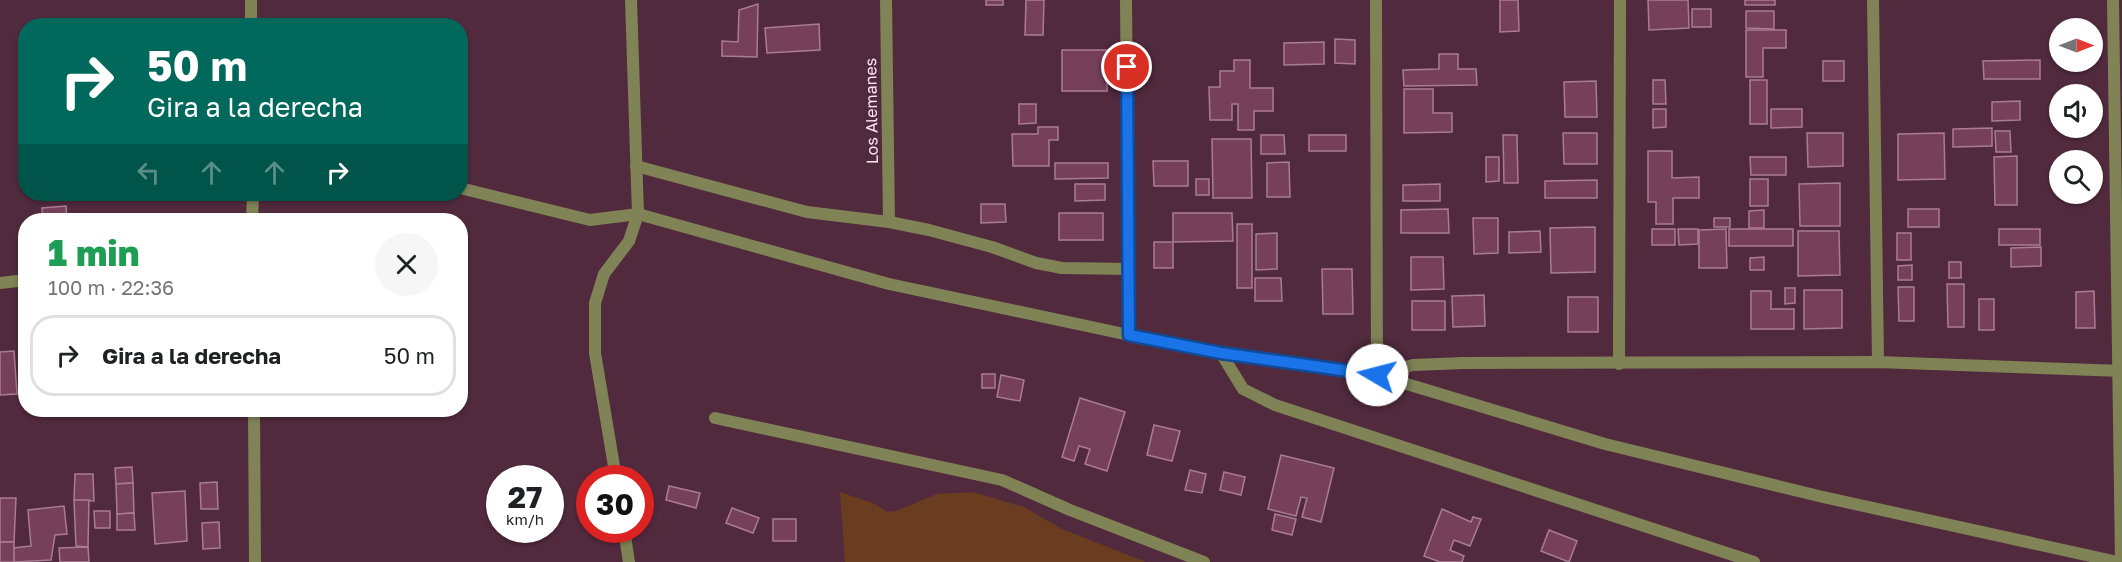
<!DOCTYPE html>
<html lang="es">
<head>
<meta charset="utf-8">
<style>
	body { margin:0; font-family:"Golos Text",sans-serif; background:#f6f6f6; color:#202124; height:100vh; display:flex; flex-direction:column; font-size:22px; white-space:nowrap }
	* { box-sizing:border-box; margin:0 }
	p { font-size:20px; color:#757577 }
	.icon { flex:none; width:33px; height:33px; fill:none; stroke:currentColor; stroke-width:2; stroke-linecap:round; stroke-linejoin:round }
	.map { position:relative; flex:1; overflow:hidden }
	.side { position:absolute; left:18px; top:213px; width:450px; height:204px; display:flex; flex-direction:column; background:#fff; border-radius:24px; box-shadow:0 2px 4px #0004 }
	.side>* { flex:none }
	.top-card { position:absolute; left:18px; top:18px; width:450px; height:183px; border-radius:24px; box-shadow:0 2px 4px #0004; background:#00695c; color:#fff; overflow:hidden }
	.needle { width:39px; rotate:90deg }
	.tools { position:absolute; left:2049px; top:18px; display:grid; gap:12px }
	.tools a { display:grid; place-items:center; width:54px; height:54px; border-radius:50%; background:#fff; box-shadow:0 2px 4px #0004; font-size:30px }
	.speed { position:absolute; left:486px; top:465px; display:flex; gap:12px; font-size:30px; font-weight:700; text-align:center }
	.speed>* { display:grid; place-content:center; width:78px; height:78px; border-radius:50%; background:#fff; box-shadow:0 2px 4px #0004; line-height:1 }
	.speed small { font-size:15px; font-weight:400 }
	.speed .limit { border:9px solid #d22; background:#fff; color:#111 }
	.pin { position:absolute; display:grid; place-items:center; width:51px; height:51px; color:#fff; margin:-26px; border:3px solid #fff; border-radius:50%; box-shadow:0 2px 6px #0007 }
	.me { position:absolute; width:66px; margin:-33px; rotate:278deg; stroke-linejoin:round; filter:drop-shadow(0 0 4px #0008) }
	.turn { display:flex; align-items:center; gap:21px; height:126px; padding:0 30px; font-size:27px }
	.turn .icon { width:78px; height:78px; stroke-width:2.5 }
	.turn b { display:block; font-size:42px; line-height:51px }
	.lanes { display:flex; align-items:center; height:57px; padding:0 30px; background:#0003; justify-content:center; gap:30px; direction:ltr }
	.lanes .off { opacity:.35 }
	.round { display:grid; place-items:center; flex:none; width:63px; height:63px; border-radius:32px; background:#f6f6f6 }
	.head { display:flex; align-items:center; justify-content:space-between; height:102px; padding:0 30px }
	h1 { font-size:36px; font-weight:800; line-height:45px; color:#1e9e55 }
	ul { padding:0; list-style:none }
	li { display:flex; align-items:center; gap:18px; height:81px; margin:0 12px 9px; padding:0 18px; border:3px solid #e0e0e0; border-radius:24px }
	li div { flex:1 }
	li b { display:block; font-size:22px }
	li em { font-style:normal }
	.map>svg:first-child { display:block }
	.green { fill:#6a3c20 }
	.building { fill:#77405a; stroke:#aa7c91; stroke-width:1.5 }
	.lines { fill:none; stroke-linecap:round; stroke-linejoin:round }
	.minor { stroke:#808356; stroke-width:12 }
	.route-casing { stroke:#114b97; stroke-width:15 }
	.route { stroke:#1a73e8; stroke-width:10 }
	.labels { text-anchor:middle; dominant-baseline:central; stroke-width:4.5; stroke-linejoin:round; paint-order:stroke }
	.street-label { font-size:16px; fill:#fde3ee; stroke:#512a3d }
</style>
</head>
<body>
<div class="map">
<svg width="2122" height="562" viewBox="0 0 2122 562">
	<rect width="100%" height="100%" fill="#512a3d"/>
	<path class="green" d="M840,492L875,504L887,512L896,511L937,494L973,492L1024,507L1062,529L1146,562H845Z"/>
	<g class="building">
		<rect x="986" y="0" width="17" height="5"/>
		<path d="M1026,0H1044L1043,35H1025Z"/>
		<path d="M1500,0H1518L1519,31L1500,32Z"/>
		<path d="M1648,0H1688L1689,28L1649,30Z"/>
		<rect x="1745" y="0" width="30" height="5"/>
		<path d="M758,4L757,57L722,56V41L738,42L739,10Z"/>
		<rect x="1692" y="9" width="19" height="18"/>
		<path d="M1746,11H1774V29L1746,28Z"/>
		<path d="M819,24L820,50L767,53L765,28Z"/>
		<path d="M1746,30H1786V48H1763V77H1746Z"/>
		<path d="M1335,39L1355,40V64L1335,63Z"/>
		<path d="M1324,42V64L1284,65V43Z"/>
		<rect x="1062" y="50" width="45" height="41"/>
		<path d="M1439,54H1458V69H1476L1477,85L1404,86L1403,70L1439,69Z"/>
		<path d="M1234,60H1250V88H1273V111H1254V130H1238V104H1232V120H1210L1209,87H1220V71H1234Z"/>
		<path d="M2040,60V79H1984L1983,61Z"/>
		<rect x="1823" y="61" width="21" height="20"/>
		<path d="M1653,80H1665L1666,104H1653Z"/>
		<rect x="1750" y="80" width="17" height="44"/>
		<path d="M1596,81L1597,117H1565L1564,82Z"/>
		<path d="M1404,89H1433V113H1452V132L1404,133Z"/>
		<path d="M2020,101V120L1992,121V102Z"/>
		<path d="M1019,104H1036V123L1019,124Z"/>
		<path d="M1653,109H1666V127L1653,128Z"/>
		<path d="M1771,109H1802V127L1771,128Z"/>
		<path d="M1038,127H1058V140H1049V166H1013L1012,134H1038Z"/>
		<path d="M1992,128V146L1953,147V129Z"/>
		<path d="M1995,131H2010L2011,152H1996Z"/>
		<path d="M1563,133H1597V164H1564Z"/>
		<path d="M1807,133H1843V166L1808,167Z"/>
		<path d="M1944,133L1945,179L1898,180V134Z"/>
		<path d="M1261,135H1284L1285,154H1261Z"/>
		<rect x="1309" y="135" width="37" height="16"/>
		<path d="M1503,135H1517L1518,183H1504Z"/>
		<path d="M1212,139H1251L1252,198H1213Z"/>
		<path d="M1648,151H1672V178L1699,177V198H1673V224H1656V202H1648Z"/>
		<path d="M2017,156V205H1995L1994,157Z"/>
		<path d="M1486,157H1499V181L1486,182Z"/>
		<path d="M1750,157H1786V175H1751Z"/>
		<path d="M1153,161H1188V186H1154Z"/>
		<path d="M1289,162L1290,197H1267V163Z"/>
		<path d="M1055,163H1108V178L1055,179Z"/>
		<rect x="1196" y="179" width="13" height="16"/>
		<rect x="1750" y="179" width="18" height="27"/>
		<path d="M1597,180V198H1545V181Z"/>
		<path d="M1840,183V226H1800L1799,184Z"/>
		<path d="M1075,184H1105V200L1075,201Z"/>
		<path d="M1440,184V201H1403V185Z"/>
		<path d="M981,204H1005L1006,222L981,223Z"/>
		<path d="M66,206L67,220H43L42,208Z"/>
		<path d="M1448,209L1449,233H1401V210Z"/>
		<rect x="1908" y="209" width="31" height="18"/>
		<path d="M1764,210V228H1749V211Z"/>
		<rect x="1059" y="213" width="44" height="27"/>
		<path d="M1173,213H1232L1233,241L1173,242Z"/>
		<path d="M1473,218H1498V253L1474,254Z"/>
		<rect x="1714" y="218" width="16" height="9"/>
		<rect x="1237" y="224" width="15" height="64"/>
		<path d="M1595,227V272L1551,273L1550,228Z"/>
		<rect x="1652" y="229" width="23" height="16"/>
		<path d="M1678,229H1698V244L1679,245Z"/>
		<path d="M1726,229L1727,268H1699V230Z"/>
		<rect x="1729" y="229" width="64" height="17"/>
		<rect x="1999" y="229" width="41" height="16"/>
		<path d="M1540,231L1541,252L1509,253V232Z"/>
		<path d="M1798,231H1839L1840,275L1798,276Z"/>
		<path d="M1277,233V269L1256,270V234Z"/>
		<rect x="1897" y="233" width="14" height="27"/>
		<rect x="1154" y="242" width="19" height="26"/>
		<path d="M2041,247V266L2011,267V248Z"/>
		<path d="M1411,257H1443L1444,289L1411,290Z"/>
		<path d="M1764,257V270H1750V258Z"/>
		<rect x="1949" y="262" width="12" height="16"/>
		<path d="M1912,265V280H1898V266Z"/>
		<path d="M1322,269H1352L1353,314H1323Z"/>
		<path d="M1255,278H1281L1282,301H1255Z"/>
		<path d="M1947,284H1964V327H1948Z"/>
		<path d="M1898,287H1914V321H1899Z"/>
		<path d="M1785,288H1795V303L1785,304Z"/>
		<path d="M1804,290H1842V328L1804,329Z"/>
		<path d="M1751,291H1771V309H1794V329H1751Z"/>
		<path d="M2094,291L2095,328H2076V292Z"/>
		<path d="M1484,295L1485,326L1453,327L1452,296Z"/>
		<rect x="1568" y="297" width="30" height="35"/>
		<rect x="1979" y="299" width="15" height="31"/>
		<rect x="1412" y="301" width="33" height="29"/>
		<path d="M14,351L17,394L0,395V352Z"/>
		<rect x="982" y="374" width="13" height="14"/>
		<path d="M1001,375L1024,380L1020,401L997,397Z"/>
		<path d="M1080,398L1125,412L1107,471L1085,464L1090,449L1079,446L1074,461L1062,457Z"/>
		<path d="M1154,425L1180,431L1172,461L1147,455Z"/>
		<path d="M1281,455L1334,468L1321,522L1302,517L1307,498L1301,497L1296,516L1268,509Z"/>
		<path d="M132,467L133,483L116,484L115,468Z"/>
		<path d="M1190,470L1206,474L1202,493L1185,490Z"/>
		<path d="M1224,472L1245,477L1241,495L1220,490Z"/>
		<path d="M75,474H93L94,501L74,500Z"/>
		<path d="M217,482L218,509H201L200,483Z"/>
		<path d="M133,483L134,513L117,514L116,484Z"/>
		<path d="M669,486L700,493L696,508L666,500Z"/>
		<path d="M185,491L187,541L155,544L152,493Z"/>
		<path d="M0,498H16L14,542H0Z"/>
		<path d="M74,500H89L88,547L76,546Z"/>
		<path d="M64,506L67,534L55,535L51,560L14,562L13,548L31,546L28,510Z"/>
		<path d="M732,508L759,518L753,533L726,523Z"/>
		<path d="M1442,509L1471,522L1473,517L1481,519L1470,546L1454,540L1450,550L1464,556L1462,562H1440L1424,556Z"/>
		<path d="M94,511H110V528H95Z"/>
		<path d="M134,513L135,530H117V514Z"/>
		<path d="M1275,514L1296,519L1292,535L1272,530Z"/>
		<rect x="773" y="519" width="23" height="22"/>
		<path d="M219,522L220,548L203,549L202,523Z"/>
		<path d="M1549,530L1577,541L1569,562L1541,551Z"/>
		<rect x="0" y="542" width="14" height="20"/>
		<path d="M88,547L89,562H60L59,548Z"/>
	</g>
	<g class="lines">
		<g class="minor">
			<path d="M251,0V26"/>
			<path d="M886,0L889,222"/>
			<path d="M1126,0L1129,335"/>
			<path d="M1376,0L1377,375L1413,365L1464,363L1878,362L2122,371"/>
			<path d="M1873,0L1878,362"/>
			<path d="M2113,0L2121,562"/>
			<path d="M636,166L807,212L889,222L929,230L992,247L1036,263L1062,268L1129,269"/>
			<path d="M460,188L590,220L638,214L889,284L1129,335L1221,353L1377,375L1605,444L1823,497L2118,562"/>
			<path d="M252,220L253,194"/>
			<path d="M0,283L26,280"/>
			<path d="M1221,353L1243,389L1275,405L1754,562"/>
			<path d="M1619,364L1620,0"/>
			<path d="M254,410L255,562"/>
			<path d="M715,418L1002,480L1070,510L1204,562"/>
			<path d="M616,478L595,353V303L604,274L629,241L638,214L631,0"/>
			<path d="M624,530L629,562"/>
		</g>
	</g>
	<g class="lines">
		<g class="route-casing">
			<path id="route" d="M1127,67L1129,335L1221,353L1377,375"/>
		</g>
		<use href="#route" class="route"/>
	</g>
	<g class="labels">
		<g class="street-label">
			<text transform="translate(871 111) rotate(-91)">Los Alemanes</text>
		</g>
	</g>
</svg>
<div class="tools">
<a><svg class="needle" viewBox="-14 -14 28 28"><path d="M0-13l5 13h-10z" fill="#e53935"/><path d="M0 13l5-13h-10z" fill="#757577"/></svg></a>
<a><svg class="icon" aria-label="sound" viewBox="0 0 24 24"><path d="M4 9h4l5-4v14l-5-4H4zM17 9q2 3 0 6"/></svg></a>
<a><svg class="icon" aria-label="search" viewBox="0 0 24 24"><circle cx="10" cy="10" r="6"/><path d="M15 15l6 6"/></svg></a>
</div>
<div class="speed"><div>27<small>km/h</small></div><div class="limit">30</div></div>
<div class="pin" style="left:1127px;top:67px;background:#d93025"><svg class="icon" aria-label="arrive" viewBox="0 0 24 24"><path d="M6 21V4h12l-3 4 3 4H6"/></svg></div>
<svg class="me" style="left:1377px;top:375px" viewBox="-20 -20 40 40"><circle r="19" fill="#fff"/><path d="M0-13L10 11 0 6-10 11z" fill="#1a73e8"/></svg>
<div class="top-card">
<div class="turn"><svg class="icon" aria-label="right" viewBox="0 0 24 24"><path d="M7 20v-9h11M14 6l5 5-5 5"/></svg><div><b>50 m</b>Gira a la derecha</div></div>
<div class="lanes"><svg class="icon off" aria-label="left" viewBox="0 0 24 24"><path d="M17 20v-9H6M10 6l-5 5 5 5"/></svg><svg class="icon off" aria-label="ahead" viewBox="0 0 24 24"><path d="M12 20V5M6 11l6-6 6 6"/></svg><svg class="icon off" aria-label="ahead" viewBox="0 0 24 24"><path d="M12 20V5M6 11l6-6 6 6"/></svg><svg class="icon" aria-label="right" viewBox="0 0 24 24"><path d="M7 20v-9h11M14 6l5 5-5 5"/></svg></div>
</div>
<section class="side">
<div class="head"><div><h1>1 min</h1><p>100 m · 22:36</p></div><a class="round"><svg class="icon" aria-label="close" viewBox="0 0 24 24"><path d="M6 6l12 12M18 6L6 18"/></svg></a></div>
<ul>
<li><svg class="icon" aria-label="right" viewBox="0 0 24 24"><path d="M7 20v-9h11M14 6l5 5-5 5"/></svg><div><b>Gira a la derecha</b></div><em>50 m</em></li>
</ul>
</section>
</div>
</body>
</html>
